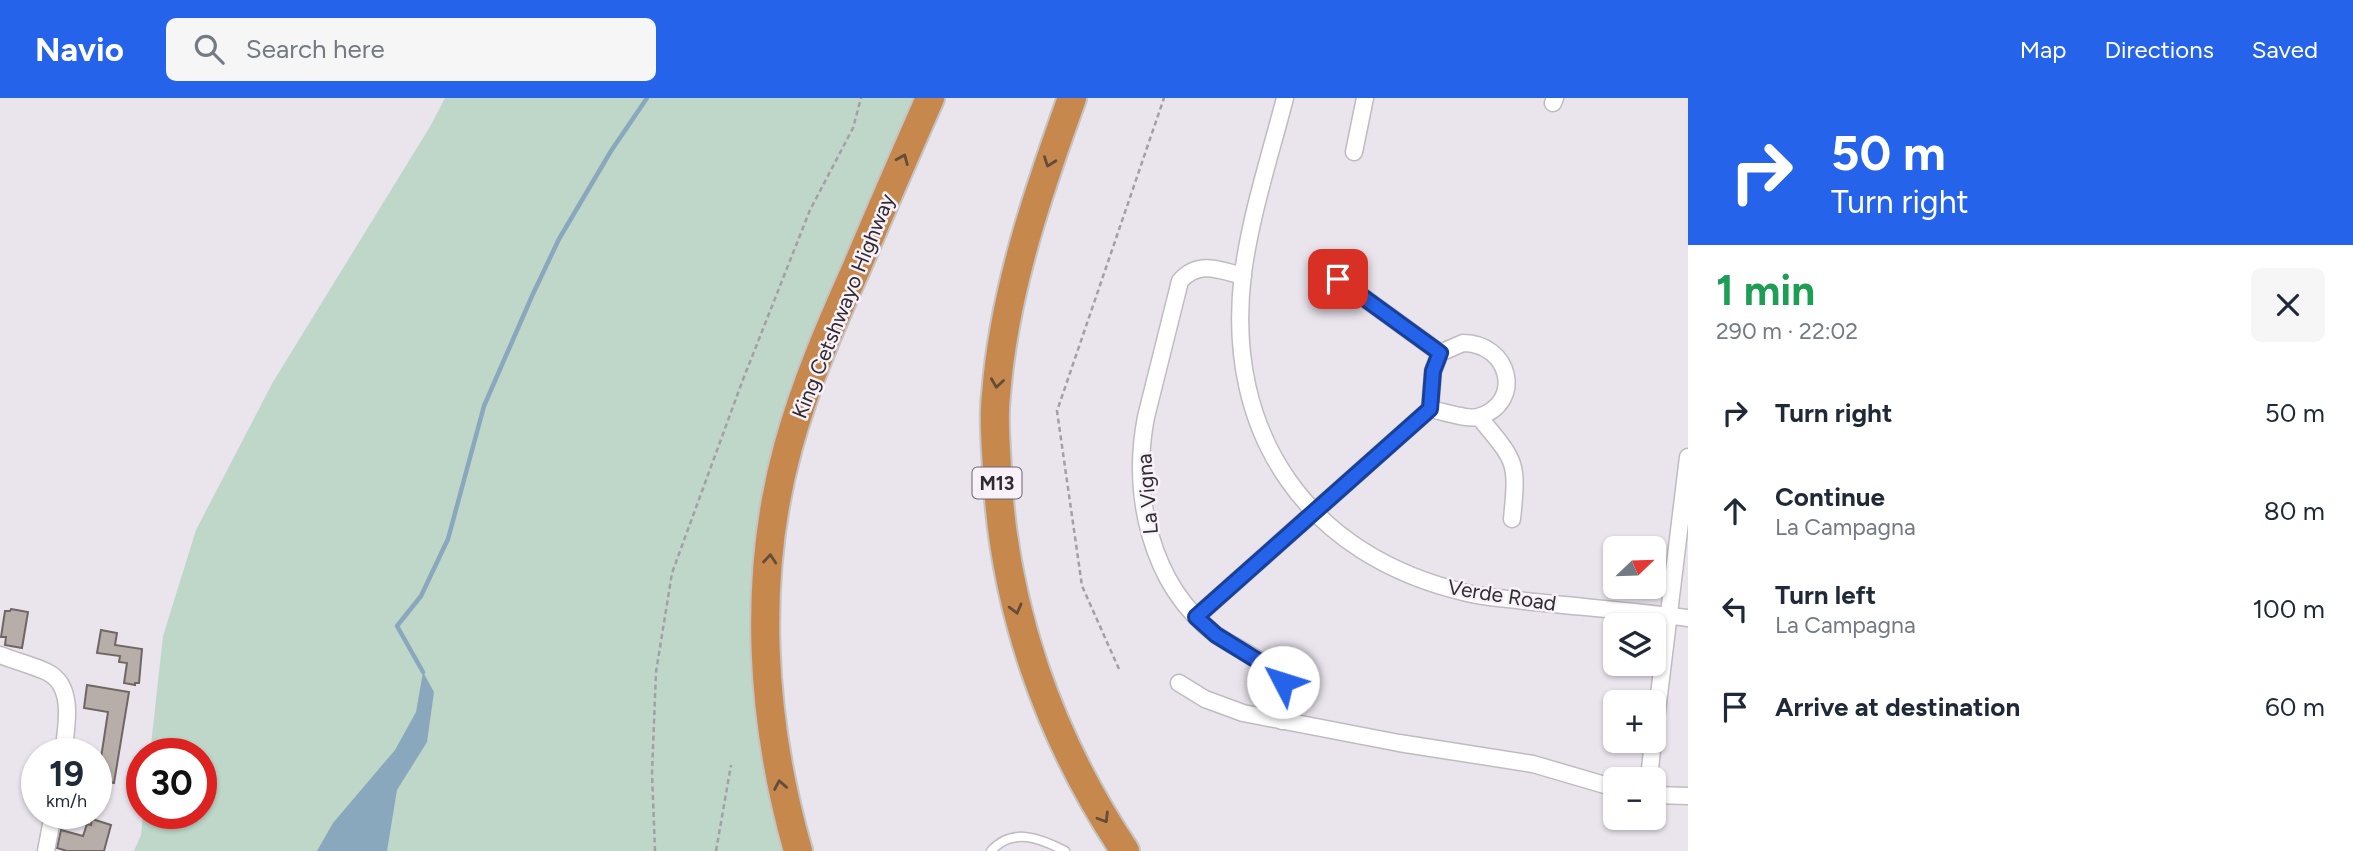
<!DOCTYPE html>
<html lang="en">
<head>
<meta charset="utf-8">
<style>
	body { margin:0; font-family:Figtree,sans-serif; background:#f6f6f7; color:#1f2937; height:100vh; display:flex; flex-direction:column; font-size:26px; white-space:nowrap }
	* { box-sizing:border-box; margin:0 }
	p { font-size:23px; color:#747a83 }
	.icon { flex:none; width:38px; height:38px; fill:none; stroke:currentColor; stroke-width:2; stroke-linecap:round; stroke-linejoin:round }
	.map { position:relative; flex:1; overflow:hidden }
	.details { display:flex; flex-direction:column; background:#fff; width:665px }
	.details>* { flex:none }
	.top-card { background:#2563eb; color:#fff; overflow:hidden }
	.needle { width:46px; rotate:67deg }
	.buttons { position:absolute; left:1603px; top:438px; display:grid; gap:14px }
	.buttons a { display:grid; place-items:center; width:63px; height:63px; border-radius:10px; background:#fff; box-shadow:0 2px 5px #0004; font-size:35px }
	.speed { position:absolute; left:21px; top:640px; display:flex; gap:14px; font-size:35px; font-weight:700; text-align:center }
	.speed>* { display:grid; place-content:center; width:91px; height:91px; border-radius:50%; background:#fff; box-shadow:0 2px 5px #0004; line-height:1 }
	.speed small { font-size:18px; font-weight:400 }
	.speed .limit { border:10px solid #d22; background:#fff; color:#111 }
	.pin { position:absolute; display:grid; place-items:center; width:60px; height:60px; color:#fff; margin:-30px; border-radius:14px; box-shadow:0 4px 10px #0006 }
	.me { position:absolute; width:77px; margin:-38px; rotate:310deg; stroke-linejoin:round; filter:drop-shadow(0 0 5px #0008) }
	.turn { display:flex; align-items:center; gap:24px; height:147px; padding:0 28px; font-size:32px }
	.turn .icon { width:91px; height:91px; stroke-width:2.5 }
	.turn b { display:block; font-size:49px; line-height:60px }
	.round { display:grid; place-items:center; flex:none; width:74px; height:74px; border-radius:10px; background:#f6f6f7 }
	.overview { display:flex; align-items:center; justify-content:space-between; height:119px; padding:0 28px }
	h1 { font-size:42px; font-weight:700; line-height:52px; color:#1e9e55 }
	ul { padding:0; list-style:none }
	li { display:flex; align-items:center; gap:21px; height:98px; padding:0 28px }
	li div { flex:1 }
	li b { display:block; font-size:26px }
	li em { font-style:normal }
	header { display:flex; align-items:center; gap:42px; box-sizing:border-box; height:98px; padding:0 35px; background:#2563eb; color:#fff }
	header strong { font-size:33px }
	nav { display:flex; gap:38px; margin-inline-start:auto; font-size:24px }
	.search { width:490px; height:63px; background:#f6f6f7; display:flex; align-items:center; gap:18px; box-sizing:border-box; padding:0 24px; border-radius:10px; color:#747a83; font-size:26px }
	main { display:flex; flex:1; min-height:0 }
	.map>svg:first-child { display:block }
	.green { fill:#bed7c8 }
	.water { fill:#8aa8bd }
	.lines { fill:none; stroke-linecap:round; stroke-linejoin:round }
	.stream { stroke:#8aa8bd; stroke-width:4.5 }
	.building { fill:#b7ada9; stroke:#706764; stroke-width:2 }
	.lane-casing { stroke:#c0bac1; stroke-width:11 }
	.street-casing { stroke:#c0bac1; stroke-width:19 }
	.highway-casing { stroke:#c4c4c5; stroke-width:32 }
	.path { stroke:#a39fa5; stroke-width:2.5; stroke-dasharray:5 3.5; stroke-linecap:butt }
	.lane { stroke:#fff; stroke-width:8 }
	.street { stroke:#fff; stroke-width:16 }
	.highway { stroke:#c7884e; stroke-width:28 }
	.oneway { stroke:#644c3a }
	.route-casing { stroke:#184099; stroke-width:18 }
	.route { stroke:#2563eb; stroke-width:12 }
	.labels { text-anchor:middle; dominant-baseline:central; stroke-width:5; stroke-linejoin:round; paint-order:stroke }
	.shield { fill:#f8f1f9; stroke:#6b676c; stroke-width:2 }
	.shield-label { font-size:19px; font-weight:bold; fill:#2e2c2f }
	.street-label { font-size:21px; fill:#2e2c2f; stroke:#f8f1f9 }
</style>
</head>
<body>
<header>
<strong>Navio</strong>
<div class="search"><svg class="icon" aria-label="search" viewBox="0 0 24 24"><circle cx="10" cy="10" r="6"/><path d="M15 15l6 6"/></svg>Search here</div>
<nav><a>Map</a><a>Directions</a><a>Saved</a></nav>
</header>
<main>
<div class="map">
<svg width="1688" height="753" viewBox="0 0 1688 753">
	<rect width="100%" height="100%" fill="#eae4ec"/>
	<path class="green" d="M445,0H930L833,222L769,464L798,753H134L141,737L143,716H201V656H150L163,538L196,432L273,284L431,27Z"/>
	<path class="water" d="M423,574L434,594L427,644L397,692L387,753H317L333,725L395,652L416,614Z"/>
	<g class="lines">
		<path class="stream" d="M423,574L397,528L421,498L448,441L484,308L532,198L559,141L611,53L647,0"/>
	</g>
	<g class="building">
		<path d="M11,511L28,514L22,550L5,547L6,539H1L5,513H10Z"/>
		<path d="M101,532L117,535L115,547L142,551L139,585H135V587L124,585L127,565L119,564L120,558L97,555Z"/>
		<path d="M87,587L129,594L114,685L96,681V659L101,660L108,614L84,610Z"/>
		<path d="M92,721L111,727L104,753H67L57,750L61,732L83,738L87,726L91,727Z"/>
	</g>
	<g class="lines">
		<g class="lane-casing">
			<path id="lane" d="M991,753C1012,729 1040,740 1065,753"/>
		</g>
		<g class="street-casing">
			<g id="street">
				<path d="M1285,0C1270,58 1251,116 1243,175C1223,337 1309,459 1467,495C1486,500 1506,500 1525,503C1579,509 1634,513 1688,520"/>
				<path d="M1553,5L1555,0"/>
				<path d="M1354,54L1365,0"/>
				<path d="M1243,178C1219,172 1199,162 1180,183L1146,319C1131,396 1150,486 1215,536C1234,550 1269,563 1281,582C1289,595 1285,609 1282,623"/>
				<path d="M1338,181L1440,255"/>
				<path d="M1463,245C1510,245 1525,305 1478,319C1468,322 1442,313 1430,311L1433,273L1440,255Z"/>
				<path d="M1479,319C1516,364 1518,362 1512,421"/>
				<path d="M1196,519L1430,311"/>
				<path d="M0,557C15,563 32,567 47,574C76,588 66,631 63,656"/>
				<path d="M1179,585L1205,601L1243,615L1399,645L1533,666L1615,690"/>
				<path d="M1654,638L1688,359"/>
				<path d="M1649,681L1653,642"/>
				<path d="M1654,697L1688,698"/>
				<path d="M46,753L53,716"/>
			</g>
		</g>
		<g class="highway-casing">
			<g id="highway">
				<path d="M1072,0C1037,97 1004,194 996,297C993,322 996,347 997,371C1003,509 1049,639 1125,753"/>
				<path d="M798,753C761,623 752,481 788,349C805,287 830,229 856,171C880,114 905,57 930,0"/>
			</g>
		</g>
		<g class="path">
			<path d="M1119,571L1082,488L1057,313L1164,0"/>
			<path d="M655,753L652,675L656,574L672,475L742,284L810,112L853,30L861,0"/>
			<path d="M716,753L731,667"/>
		</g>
		<use href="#lane" class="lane"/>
		<use href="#street" class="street"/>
		<use href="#highway" class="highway"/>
	</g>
	<defs><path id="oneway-chevron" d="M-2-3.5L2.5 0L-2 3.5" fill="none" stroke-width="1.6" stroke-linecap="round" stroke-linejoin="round" transform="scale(1.75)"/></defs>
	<g class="oneway">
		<use href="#oneway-chevron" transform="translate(903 61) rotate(-67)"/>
		<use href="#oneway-chevron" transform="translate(1049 64) rotate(110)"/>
		<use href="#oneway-chevron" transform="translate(997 285) rotate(98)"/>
		<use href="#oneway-chevron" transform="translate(770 461) rotate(-85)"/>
		<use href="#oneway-chevron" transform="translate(1016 511) rotate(75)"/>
		<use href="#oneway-chevron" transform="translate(780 687) rotate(-100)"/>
		<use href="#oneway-chevron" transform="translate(1104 720) rotate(58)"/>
	</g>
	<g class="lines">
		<g class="route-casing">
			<path id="route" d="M1283,584L1268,569L1216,537L1196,519L1430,311L1433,273L1440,255L1338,181"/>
		</g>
		<use href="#route" class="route"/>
	</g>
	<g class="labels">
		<rect class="shield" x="972.5" y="369.5" width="49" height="31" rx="5"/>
		<g class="shield-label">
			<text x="997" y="385">M13</text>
		</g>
		<g class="street-label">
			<text transform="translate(843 208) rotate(-68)">King Cetshwayo Highway</text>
			<text transform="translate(1147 396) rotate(-95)">La Vigna</text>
			<text transform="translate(1502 497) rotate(9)">Verde Road</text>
		</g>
	</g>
</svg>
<div class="buttons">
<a><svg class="needle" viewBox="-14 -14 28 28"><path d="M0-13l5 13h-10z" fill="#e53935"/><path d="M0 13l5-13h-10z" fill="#747a83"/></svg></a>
<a><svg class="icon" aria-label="layers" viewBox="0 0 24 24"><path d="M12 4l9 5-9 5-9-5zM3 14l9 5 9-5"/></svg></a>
<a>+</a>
<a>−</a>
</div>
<div class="speed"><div>19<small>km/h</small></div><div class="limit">30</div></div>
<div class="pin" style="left:1338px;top:181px;background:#d93025"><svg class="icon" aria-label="arrive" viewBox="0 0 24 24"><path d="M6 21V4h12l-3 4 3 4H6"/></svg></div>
<svg class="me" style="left:1283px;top:584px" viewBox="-20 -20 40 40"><circle r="19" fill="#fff"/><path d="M0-13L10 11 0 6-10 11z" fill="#2563eb"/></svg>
</div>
<section class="details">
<div class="top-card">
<div class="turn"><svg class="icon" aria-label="right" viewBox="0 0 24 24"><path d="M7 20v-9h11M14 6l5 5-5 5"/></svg><div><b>50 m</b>Turn right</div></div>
</div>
<div class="overview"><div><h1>1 min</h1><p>290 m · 22:02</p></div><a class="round"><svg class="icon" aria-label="close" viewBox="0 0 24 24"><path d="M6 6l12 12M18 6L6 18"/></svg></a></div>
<ul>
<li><svg class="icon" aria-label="right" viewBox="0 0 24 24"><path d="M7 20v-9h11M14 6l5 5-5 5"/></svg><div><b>Turn right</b></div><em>50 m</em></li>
<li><svg class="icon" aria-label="ahead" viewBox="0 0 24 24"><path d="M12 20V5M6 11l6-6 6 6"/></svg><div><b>Continue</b><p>La Campagna</p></div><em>80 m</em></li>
<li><svg class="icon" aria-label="left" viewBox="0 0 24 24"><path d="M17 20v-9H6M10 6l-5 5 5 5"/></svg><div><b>Turn left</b><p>La Campagna</p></div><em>100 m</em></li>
<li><svg class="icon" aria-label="arrive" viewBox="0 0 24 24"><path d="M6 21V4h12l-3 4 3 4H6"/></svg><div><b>Arrive at destination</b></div><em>60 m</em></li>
</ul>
</section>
</main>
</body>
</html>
